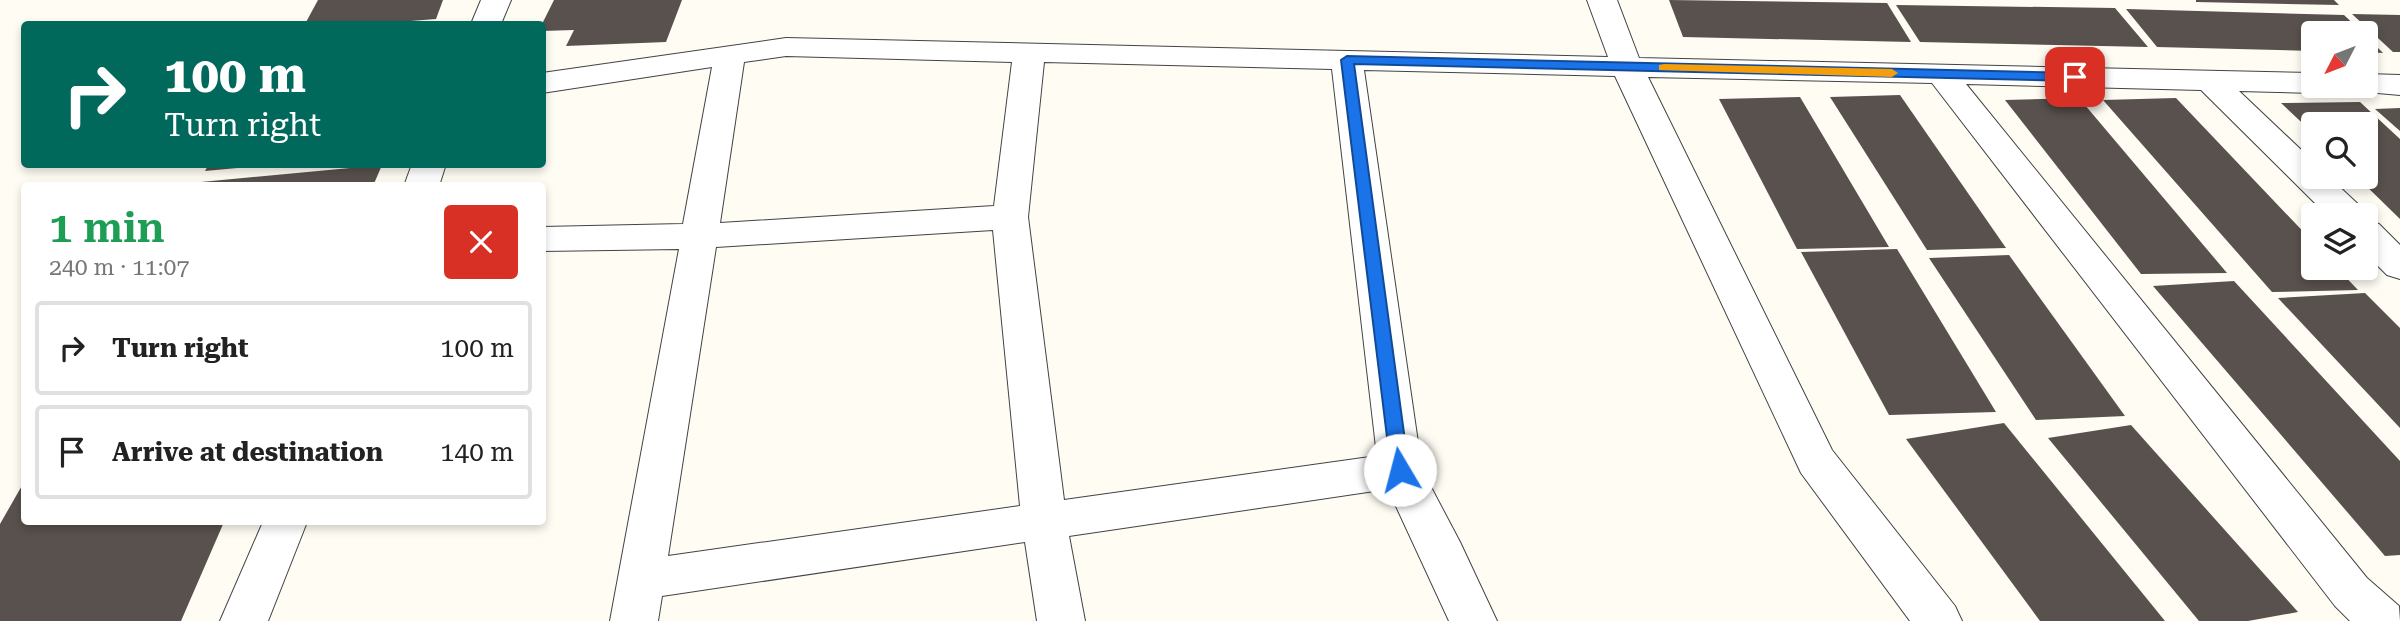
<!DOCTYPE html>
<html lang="en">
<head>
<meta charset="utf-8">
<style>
	body { margin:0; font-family:"Roboto Serif",serif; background:#f2f2f2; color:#222; height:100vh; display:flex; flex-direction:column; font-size:26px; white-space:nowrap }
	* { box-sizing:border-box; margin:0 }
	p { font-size:23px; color:#767676 }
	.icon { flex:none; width:38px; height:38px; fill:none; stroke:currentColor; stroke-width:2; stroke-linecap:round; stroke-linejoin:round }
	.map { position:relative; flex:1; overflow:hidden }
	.panel { position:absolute; left:21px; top:182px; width:525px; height:343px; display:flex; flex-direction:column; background:#fff; border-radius:7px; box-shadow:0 4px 10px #0003 }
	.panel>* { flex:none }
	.top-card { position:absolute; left:21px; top:21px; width:525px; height:147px; border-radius:7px; box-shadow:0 4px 10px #0003; background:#00695c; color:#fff; overflow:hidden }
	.needle { width:46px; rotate:228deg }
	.buttons { position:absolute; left:2301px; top:21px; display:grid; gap:14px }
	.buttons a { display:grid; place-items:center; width:77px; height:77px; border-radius:7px; background:#fff; box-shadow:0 4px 10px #0003; font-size:35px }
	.pin { position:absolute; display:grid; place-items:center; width:60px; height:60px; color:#fff; margin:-30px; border-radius:14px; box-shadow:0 4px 10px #0006 }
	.me { position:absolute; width:77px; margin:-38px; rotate:352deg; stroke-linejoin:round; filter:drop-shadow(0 0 5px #0008) }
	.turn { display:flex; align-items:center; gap:24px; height:147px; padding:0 28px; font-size:32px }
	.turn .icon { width:91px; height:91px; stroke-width:2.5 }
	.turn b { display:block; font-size:49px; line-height:60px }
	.round { display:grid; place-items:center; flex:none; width:74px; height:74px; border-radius:7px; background:#f2f2f2 }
	.overview { display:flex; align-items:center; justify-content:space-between; height:119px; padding:0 28px }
	h1 { font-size:42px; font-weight:600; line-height:52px; color:#1e9e55 }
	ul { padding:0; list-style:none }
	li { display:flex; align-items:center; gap:21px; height:94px; margin:0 14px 10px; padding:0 14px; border:4px solid #e0e0e0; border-radius:7px }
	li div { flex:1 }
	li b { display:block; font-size:26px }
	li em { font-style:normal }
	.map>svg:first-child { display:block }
	.building { fill:#58514d }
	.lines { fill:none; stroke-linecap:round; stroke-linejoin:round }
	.minor-casing { stroke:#434343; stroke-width:2 }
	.minor { fill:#fff; fill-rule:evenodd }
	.route { fill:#1a73e8; stroke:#114b97; stroke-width:2 }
	.slow { fill:#f59e0b }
</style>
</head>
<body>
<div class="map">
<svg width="2400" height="621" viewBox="0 0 2400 621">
	<rect width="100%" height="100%" fill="#fefcf3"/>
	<g class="building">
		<path d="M318,0H443L436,19L373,24H305Z"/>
		<path d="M554,0H682L666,42L566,46L574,30L542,31V24Z"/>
		<path d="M1669,0L1887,3L1911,42L1683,37Z"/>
		<path d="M2196,0H2334L2339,5L2196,2Z"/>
		<path d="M1896,5L2115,8L2148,47L1920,42Z"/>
		<path d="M2126,9L2344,15L2363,33H2314V51L2157,47Z"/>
		<path d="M2352,14L2400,15V52H2393Z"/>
		<path d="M2366,36L2383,53L2366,52Z"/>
		<path d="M1900,95L2006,248L1927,250L1830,97Z"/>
		<path d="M1800,97L1889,247L1797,249L1719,99Z"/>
		<path d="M2079,98L2227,273L2141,274L2005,100Z"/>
		<path d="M2176,98L2314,243V268H2337L2358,290L2272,292L2103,100Z"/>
		<path d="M2360,102L2400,139V219L2357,177H2366V124H2314V134L2281,103Z"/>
		<path d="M2400,108V131L2375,109Z"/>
		<path d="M209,164H259V166L205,171Z"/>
		<path d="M382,165L373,186H198L201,182Z"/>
		<path d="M1897,249L1996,412L1889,415L1801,252Z"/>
		<path d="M2009,255L2125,416L2036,420L1929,258Z"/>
		<path d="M2234,281L2400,461V555L2385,556L2153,286Z"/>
		<path d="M2365,293L2400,328V428L2278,298Z"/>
		<path d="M2004,423L2165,621H2040L1906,439Z"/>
		<path d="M2131,425L2298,612L2248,621H2199L2048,438Z"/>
		<path d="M24,482V522H224L181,621H0V524Z"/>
	</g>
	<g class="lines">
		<g class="minor-casing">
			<g id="minor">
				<path d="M481,0H511L501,24H471Z"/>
				<path d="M1587,0H1617L1639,58L2314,73V86H2328L2325,90L2314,93L2239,91L2314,162V177H2329L2361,207L2366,215H2327L2201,90L1966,84L2367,578L2399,606L2400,621H2350L2335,606L1932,83L1648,77L1832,450L1955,606L1962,621H1910L1801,473L1615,76L1364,70L1422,470L1460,542L1497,621H1449L1388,489L1069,536L1085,621H1037L1025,542L662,596L658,621H610L679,249L542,251V227L683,224L712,67L542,93V73L786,38L1608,57ZM786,56L1012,62L994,206L720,223L744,62ZM1044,62L1332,69L1377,456L1064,500L1028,217ZM993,230L1020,506L668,556L716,247Z"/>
				<path d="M2366,74L2400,75V95L2355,91L2351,86H2366Z"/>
				<path d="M412,164H446L439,186H404Z"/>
				<path d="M2366,221L2379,224L2400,245V279L2387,275L2366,254Z"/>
				<path d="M263,522H307L268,621H220Z"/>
			</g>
		</g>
		<use href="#minor" class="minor"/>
	</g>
	<path class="route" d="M1347,56L2075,73L2082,77L2075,81L1354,64L1409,470L1406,475H1394L1391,470L1341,60Z"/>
	<path class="slow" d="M1664,64L1892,69L1898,73L1892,77L1659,70V65Z"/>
</svg>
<div class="buttons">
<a><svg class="needle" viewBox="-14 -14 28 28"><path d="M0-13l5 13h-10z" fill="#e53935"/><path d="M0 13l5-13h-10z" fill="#767676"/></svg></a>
<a><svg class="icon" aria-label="search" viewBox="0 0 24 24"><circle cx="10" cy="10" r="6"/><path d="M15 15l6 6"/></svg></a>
<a><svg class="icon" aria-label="layers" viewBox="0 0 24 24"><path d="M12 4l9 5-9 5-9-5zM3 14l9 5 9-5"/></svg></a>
</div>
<div class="pin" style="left:2075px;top:77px;background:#d93025"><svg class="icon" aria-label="arrive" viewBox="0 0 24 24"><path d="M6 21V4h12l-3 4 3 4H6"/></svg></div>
<svg class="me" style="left:1400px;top:470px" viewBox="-20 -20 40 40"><circle r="19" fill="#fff"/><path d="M0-13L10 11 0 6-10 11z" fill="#1a73e8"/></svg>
<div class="top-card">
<div class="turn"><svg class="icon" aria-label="right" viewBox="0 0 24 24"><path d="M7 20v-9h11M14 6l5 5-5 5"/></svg><div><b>100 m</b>Turn right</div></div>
</div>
<section class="panel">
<div class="overview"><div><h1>1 min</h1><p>240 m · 11:07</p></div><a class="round" style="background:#d93025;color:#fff"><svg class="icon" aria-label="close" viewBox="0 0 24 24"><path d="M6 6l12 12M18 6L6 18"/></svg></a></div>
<ul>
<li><svg class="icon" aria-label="right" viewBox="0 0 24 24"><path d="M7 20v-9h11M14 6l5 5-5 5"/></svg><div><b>Turn right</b></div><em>100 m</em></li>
<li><svg class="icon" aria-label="arrive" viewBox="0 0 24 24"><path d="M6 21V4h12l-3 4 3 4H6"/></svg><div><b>Arrive at destination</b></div><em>140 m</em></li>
</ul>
</section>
</div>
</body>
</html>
